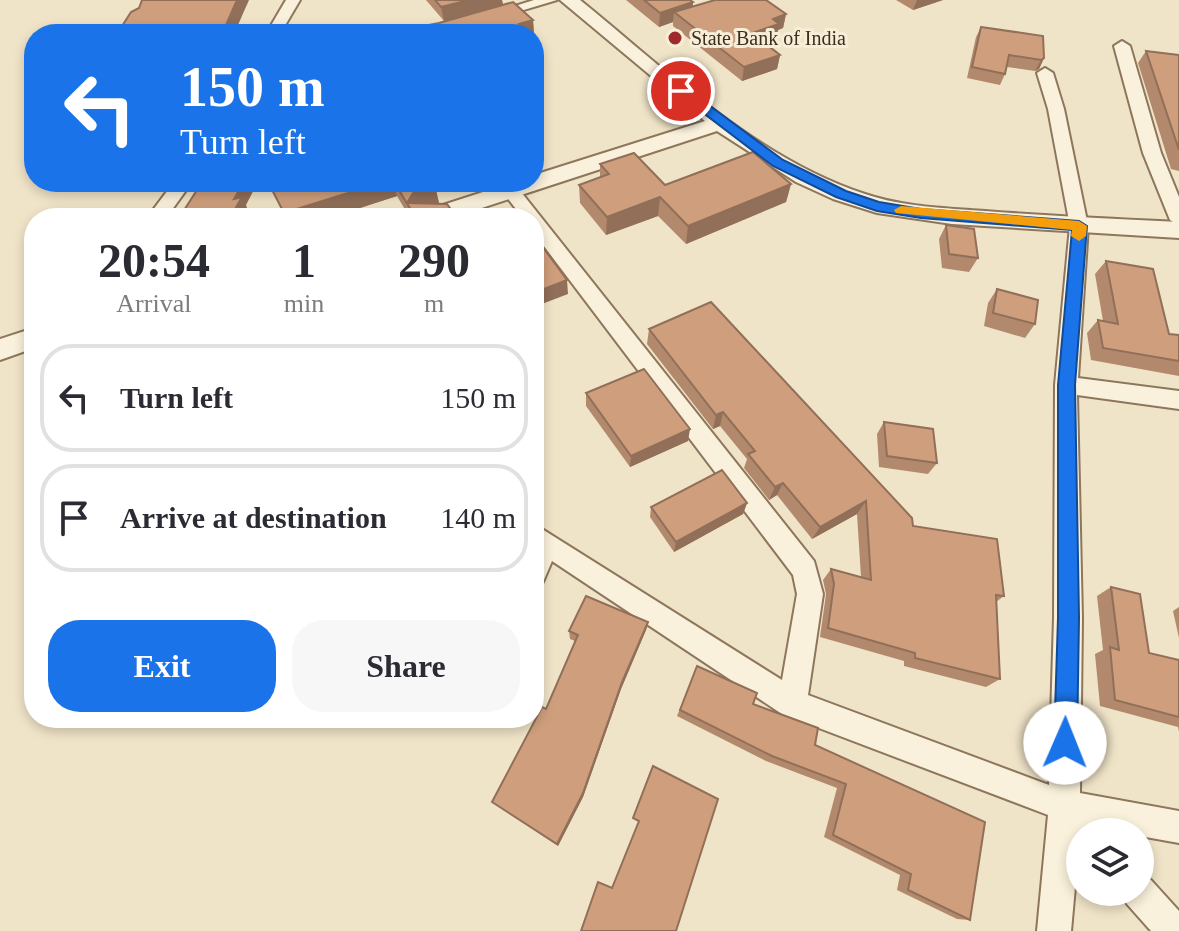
<!DOCTYPE html>
<html lang="en">
<head>
<meta charset="utf-8">
<style>
	body { margin:0; font-family:Georgia,serif; background:#f7f7f7; color:#2b2b33; height:100vh; display:flex; flex-direction:column; font-size:30px; white-space:nowrap }
	* { box-sizing:border-box; margin:0 }
	p { font-size:26px; color:#7c7c81 }
	.icon { flex:none; width:44px; height:44px; fill:none; stroke:currentColor; stroke-width:2; stroke-linecap:round; stroke-linejoin:round }
	.map { position:relative; flex:1; overflow:hidden }
	.details { position:absolute; left:24px; top:208px; width:520px; height:520px; display:flex; flex-direction:column; background:#fff; border-radius:32px; box-shadow:0 4px 12px #0003 }
	.details>* { flex:none }
	.hud { position:absolute; left:24px; top:24px; width:520px; height:168px; border-radius:32px; box-shadow:0 4px 12px #0003; background:#1a73e8; color:#fff; overflow:hidden }
	.tools { position:absolute; left:1066px; top:818px; display:grid; gap:16px }
	.tools a { display:grid; place-items:center; width:88px; height:88px; border-radius:50%; background:#fff; box-shadow:0 4px 12px #0003; font-size:40px }
	.pin { position:absolute; display:grid; place-items:center; width:68px; height:68px; color:#fff; margin:-34px; border:4px solid #fff; border-radius:50%; box-shadow:0 2px 8px #0007 }
	.me { position:absolute; width:88px; margin:-44px; rotate:1deg; stroke-linejoin:round; filter:drop-shadow(0 0 6px #0008) }
	.turn { display:flex; align-items:center; gap:28px; height:168px; padding:0 24px; font-size:36px }
	.turn .icon { width:104px; height:104px; stroke-width:2.5 }
	.turn b { display:block; font-size:56px; line-height:68px }
	.eta { display:flex; justify-content:space-evenly; align-items:center; height:136px; text-align:center }
	.eta b { font-size:48px; font-weight:700; line-height:56px }
	.button { display:flex; gap:16px; margin-top:auto; padding:16px 24px }
	.button a { flex:1; height:92px; border-radius:32px; background:#1a73e8; color:#fff; font-size:32px; font-weight:700; line-height:92px; text-align:center }
	.button a+a { background:#f7f7f7; color:#2b2b33 }
	ul { padding:0; list-style:none }
	li { display:flex; align-items:center; gap:24px; height:108px; margin:0 16px 12px; padding:0 8px; border:4px solid #e1e1e2; border-radius:32px }
	li div { flex:1 }
	li b { display:block; font-size:30px }
	li em { font-style:normal }
	.map>svg:first-child { display:block }
	.lines { fill:none; stroke-linecap:round; stroke-linejoin:round }
	.minor-casing { stroke:#8d765c; stroke-width:4 }
	.tertiary-casing { stroke:#8d765c; stroke-width:4 }
	.minor { fill:#faf1dc; fill-rule:evenodd }
	.tertiary { fill:#faf1dc; fill-rule:evenodd }
	.wall { fill:#b2896c }
	.shaded-wall { fill:#916f58 }
	.building { fill:#cf9f7d; stroke:#916f58; stroke-width:2 }
	.route { fill:#1a73e8; stroke:#114b97; stroke-width:2 }
	.slow { fill:#f59e0b }
	.poi-dot { fill:#9e2a2b; stroke:#f7eed8; stroke-width:3 }
	.labels { text-anchor:middle; dominant-baseline:central; stroke-width:6; stroke-linejoin:round; paint-order:stroke }
	.far-poi-label { font-size:20px; fill:#3d2e20; stroke:#f7eed8; text-anchor:start }
</style>
</head>
<body>
<div class="map">
<svg width="1179" height="931" viewBox="0 0 1179 931">
	<rect width="100%" height="100%" fill="#f0e4c8"/>
	<g class="lines">
		<g class="minor-casing">
			<g id="minor">
				<path d="M286,0H300L280,34H266Z"/>
				<path d="M534,0H557L490,20L483,16Z"/>
				<path d="M1122,41L1130,46L1161,153L1179,197V226L1170,220L1143,153L1114,46Z"/>
				<path d="M1045,68L1053,73L1064,109L1088,226L1078,378L1179,391V409L1077,395L1082,618L1080,793L1179,811V843L1140,836V832L1100,828L1102,832H1080L1071,931H1037L1048,815L782,714L552,561L543,582L534,585V524L782,680L797,594L793,575L534,233V218H523L502,191L505,187H517L814,561L823,594L808,695L1049,785L1054,618L1055,385L1070,226L1048,109L1037,73Z"/>
				<path d="M174,182H192L166,218H147Z"/>
				<path d="M1140,876L1151,880L1179,911V931H1151L1127,904L1122,892H1140Z"/>
			</g>
		</g>
		<g class="tertiary-casing">
			<g id="tertiary">
				<path d="M560,0H580C668,71 755,158 865,194C903,207 945,208 985,211C1049,216 1114,219 1179,222V238L952,224L877,213L833,199L796,182L717,131L451,218H414L418,213L514,182H534V175L705,121Z"/>
				<path d="M34,328V348L0,360V339Z"/>
			</g>
		</g>
		<use href="#minor" class="minor"/>
		<use href="#tertiary" class="tertiary"/>
	</g>
	<g class="wall">
		<path d="M426,0H502L503,5L533,20L534,34L439,23L493,8L444,21Z"/>
		<path d="M626,0H690L693,2V6L786,14L783,28L778,30L776,38L764,42L780,55L777,69L742,81L673,26V22L659,27Z"/>
		<path d="M896,0H943L913,10Z"/>
		<path d="M981,27L1044,58L1039,69L1035,71L1007,67L1005,74L1000,85L967,78L976,37Z"/>
		<path d="M1146,51L1179,55V171L1171,169L1138,63Z"/>
		<path d="M600,164L665,185L791,184L786,202L686,244L658,216L606,235L580,203L579,185L600,177Z"/>
		<path d="M101,182H140L136,187L103,185Z"/>
		<path d="M276,182H446L435,186L439,203L457,218H410L397,196L329,218H286L269,184Z"/>
		<path d="M946,225L978,258L969,272L942,268L939,239Z"/>
		<path d="M1106,261L1169,334L1179,335V376L1091,360L1087,333L1098,320L1103,321L1095,274Z"/>
		<path d="M997,289L1035,324L1025,338L984,326L988,303Z"/>
		<path d="M649,329L913,526L1004,596L996,602L1000,679L986,687L904,666V661L820,637L826,594L823,580L831,569L861,577L857,514L812,539L777,495L769,500L744,468L747,459L720,426L713,429L647,344Z"/>
		<path d="M586,393L688,441L630,467L586,406Z"/>
		<path d="M884,422L937,463L928,474L879,467L877,434Z"/>
		<path d="M747,503L743,514L674,552L650,517L651,507Z"/>
		<path d="M1111,587L1149,653L1179,660V732L1178,727L1100,706L1095,654L1103,650L1097,596Z"/>
		<path d="M1179,607V638L1173,611Z"/>
		<path d="M648,622L646,630L621,689L583,797L558,846L496,805L492,802L546,709L575,641L570,639L569,631Z"/>
		<path d="M697,666L815,745L970,920L957,919L897,890L900,875L824,837L837,788L766,761L677,716Z"/>
	</g>
	<g class="shaded-wall">
		<path d="M237,0H249L234,34H222Z"/>
		<path d="M469,0H502L503,5L444,21L441,7Z"/>
		<path d="M917,0H943L913,10Z"/>
		<path d="M693,2L692,16L674,12L673,22L659,27L660,13Z"/>
		<path d="M786,14L783,28L778,30L776,38L749,47L752,33L773,19Z"/>
		<path d="M533,20L534,34H499L519,24Z"/>
		<path d="M780,55L777,69L742,81L744,67Z"/>
		<path d="M1044,58L1039,69L1035,71L1041,60Z"/>
		<path d="M244,182H258L246,205L248,211L244,218H230L234,199Z"/>
		<path d="M383,182H393L397,196L329,218H287L284,213Z"/>
		<path d="M427,182H446L429,188Z"/>
		<path d="M791,184L786,202L686,244L688,226Z"/>
		<path d="M435,186L439,203H407L413,193Z"/>
		<path d="M660,197L658,216L606,235L607,217Z"/>
		<path d="M567,280L568,294L534,307V293Z"/>
		<path d="M723,412L720,426L713,429L716,415Z"/>
		<path d="M690,429L688,441L630,467L631,456Z"/>
		<path d="M783,483L777,495L769,500L775,487Z"/>
		<path d="M866,501L857,514L812,539L820,527Z"/>
		<path d="M747,503L743,514L674,552L676,542Z"/>
		<path d="M648,622L646,630L621,689L583,797L558,846L557,844L622,682Z"/>
	</g>
	<g class="building">
		<path d="M142,0H237L222,34H117L131,12L139,8Z"/>
		<path d="M435,0H469L441,7Z"/>
		<path d="M644,0H690L693,2L660,13Z"/>
		<path d="M715,0H766L786,14L773,19L779,24L752,33L780,55L744,67L674,12Z"/>
		<path d="M513,2L533,20L519,24L522,28L499,34L387,33L439,23Z"/>
		<path d="M981,27L1043,36L1044,58L1041,60L1009,55L1005,74L972,67Z"/>
		<path d="M1146,51L1179,55V150Z"/>
		<path d="M753,152L791,184L688,226L660,197L607,217L579,185L609,174L600,164L634,153L665,185Z"/>
		<path d="M194,182H244L234,199L242,197L230,218H179L197,190L189,189Z"/>
		<path d="M276,182H383L284,213L269,184Z"/>
		<path d="M394,182H433L435,186L413,193L407,203L447,204L457,218H416Z"/>
		<path d="M946,225L974,229L978,258L949,254Z"/>
		<path d="M537,239L567,280L534,293V240Z"/>
		<path d="M1106,261L1153,269L1169,334L1179,335V361L1103,348L1098,320L1118,324Z"/>
		<path d="M997,289L1038,300L1035,324L993,313Z"/>
		<path d="M711,302L912,518L913,526L997,539L1004,596L996,595L1000,679L915,658V653L828,628L834,584L831,569L871,580L866,501L820,527L783,483L775,487L748,454L755,451L723,412L716,415L649,329Z"/>
		<path d="M644,369L690,429L631,456L586,393Z"/>
		<path d="M884,422L933,429L937,463L887,456Z"/>
		<path d="M722,470L747,503L676,542L651,507Z"/>
		<path d="M1111,587L1140,594L1149,653L1179,660V717L1115,700L1110,647L1119,650Z"/>
		<path d="M586,596L648,622L622,682L583,793L557,844L492,802L542,707L546,709L578,635L569,631Z"/>
		<path d="M697,666L757,693L753,704L818,728L815,745L985,822L970,920L908,890L911,874L833,835L846,784L772,756L680,710Z"/>
		<path d="M653,766L718,799L676,931H581L598,882L612,888L639,821L633,818Z"/>
	</g>
	<path class="route" d="M677,88H686L783,160L846,191L879,202L921,209L1079,221L1087,226L1075,385L1079,618L1077,743L1073,751L1065,755L1057,751L1054,743L1058,618V385L1072,230L921,218L877,211L836,197L773,166L677,93Z"/>
	<path class="slow" d="M901,206L1079,221L1087,226L1086,236L1079,241L1071,236L1072,230L896,213L894,210Z"/>
	<circle class="poi-dot" cx="675" cy="38" r="8"/>
	<g class="labels">
		<g class="far-poi-label">
			<text x="691" y="38">State Bank of India</text>
		</g>
	</g>
</svg>
<div class="tools">
<a><svg class="icon" aria-label="layers" viewBox="0 0 24 24"><path d="M12 4l9 5-9 5-9-5zM3 14l9 5 9-5"/></svg></a>
</div>
<div class="pin" style="left:681px;top:91px;background:#d93025"><svg class="icon" aria-label="arrive" viewBox="0 0 24 24"><path d="M6 21V4h12l-3 4 3 4H6"/></svg></div>
<svg class="me" style="left:1065px;top:743px" viewBox="-20 -20 40 40"><circle r="19" fill="#fff"/><path d="M0-13L10 11 0 6-10 11z" fill="#1a73e8"/></svg>
<div class="hud">
<div class="turn"><svg class="icon" aria-label="left" viewBox="0 0 24 24"><path d="M17 20v-9H6M10 6l-5 5 5 5"/></svg><div><b>150 m</b>Turn left</div></div>
</div>
<section class="details">
<div class="eta">
<div><b>20:54</b><p>Arrival</p></div>
<div><b>1</b><p>min</p></div>
<div><b>290</b><p>m</p></div>
</div>
<ul>
<li><svg class="icon" aria-label="left" viewBox="0 0 24 24"><path d="M17 20v-9H6M10 6l-5 5 5 5"/></svg><div><b>Turn left</b></div><em>150 m</em></li>
<li><svg class="icon" aria-label="arrive" viewBox="0 0 24 24"><path d="M6 21V4h12l-3 4 3 4H6"/></svg><div><b>Arrive at destination</b></div><em>140 m</em></li>
</ul>
<div class="button"><a>Exit</a><a>Share</a></div>
</section>
</div>
</body>
</html>
